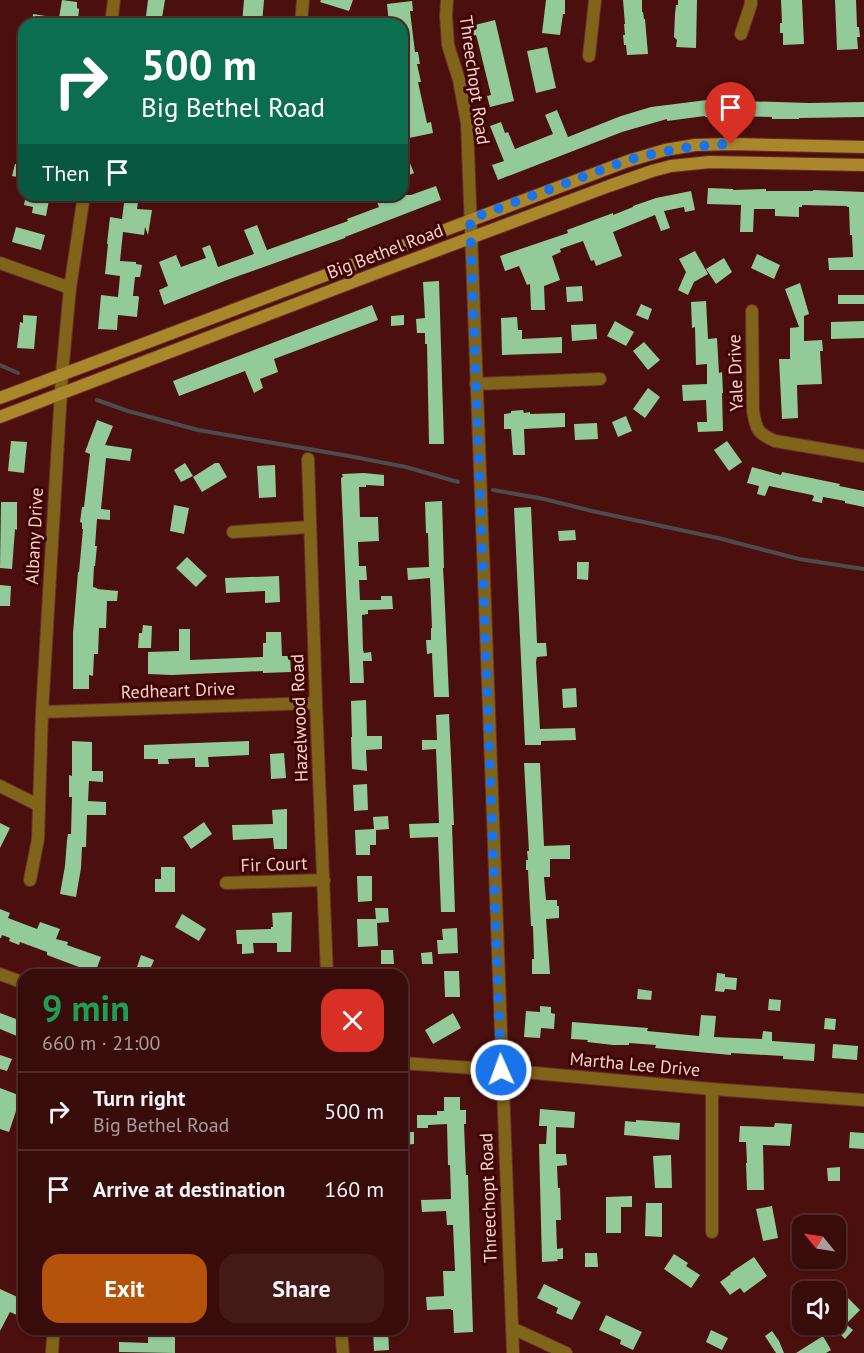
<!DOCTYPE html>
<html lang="en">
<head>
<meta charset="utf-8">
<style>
	body { margin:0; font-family:"PT Sans",sans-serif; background:#431a18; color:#f1f3f6; height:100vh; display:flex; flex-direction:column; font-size:22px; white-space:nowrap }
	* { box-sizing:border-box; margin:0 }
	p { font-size:20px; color:#ab9b9c }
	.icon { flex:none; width:33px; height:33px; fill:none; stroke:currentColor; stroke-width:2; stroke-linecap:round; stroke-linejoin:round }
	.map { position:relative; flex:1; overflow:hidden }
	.details { position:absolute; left:18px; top:969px; width:390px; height:366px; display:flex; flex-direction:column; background:#380c0a; border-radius:18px; box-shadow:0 2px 4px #0004,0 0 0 2px #522c2b }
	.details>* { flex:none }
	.hud { position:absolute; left:18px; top:18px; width:390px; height:183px; border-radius:18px; box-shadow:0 2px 4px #0004,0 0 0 2px #522c2b; background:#0b6e4f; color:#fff; overflow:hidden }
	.needle { width:39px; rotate:300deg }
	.tools { position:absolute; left:792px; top:1215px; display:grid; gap:12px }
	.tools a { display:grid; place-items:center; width:54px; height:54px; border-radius:12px; background:#380c0a; box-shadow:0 2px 4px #0004,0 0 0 2px #522c2b; font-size:30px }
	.pin { position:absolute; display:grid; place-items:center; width:51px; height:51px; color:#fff; margin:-62px -26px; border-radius:50% 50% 50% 0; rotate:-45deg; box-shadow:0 0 6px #0007 }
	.pin .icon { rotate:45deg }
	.me { position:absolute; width:66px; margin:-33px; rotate:358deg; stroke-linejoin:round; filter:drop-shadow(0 0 4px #0008) }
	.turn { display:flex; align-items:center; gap:21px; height:126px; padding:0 24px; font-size:27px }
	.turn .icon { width:78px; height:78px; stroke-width:2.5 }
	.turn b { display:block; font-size:42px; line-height:51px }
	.then { display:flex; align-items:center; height:57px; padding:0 24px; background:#0003; gap:12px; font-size:22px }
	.round { display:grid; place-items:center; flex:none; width:63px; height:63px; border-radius:18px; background:#431a18 }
	.overview { display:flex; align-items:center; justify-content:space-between; height:102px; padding:0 24px }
	h1 { font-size:36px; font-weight:700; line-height:45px; color:#1e9e55 }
	.button { display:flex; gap:12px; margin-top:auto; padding:12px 24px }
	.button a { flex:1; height:69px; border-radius:18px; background:#b45309; color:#fff; font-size:24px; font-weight:700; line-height:69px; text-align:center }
	.button a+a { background:#431a18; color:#f1f3f6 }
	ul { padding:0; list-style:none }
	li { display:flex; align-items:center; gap:18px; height:78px; padding:0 24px; border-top:2px solid #522c2b }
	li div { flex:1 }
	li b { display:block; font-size:22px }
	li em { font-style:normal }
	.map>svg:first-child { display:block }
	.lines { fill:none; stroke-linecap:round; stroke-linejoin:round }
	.stream { stroke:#4b4c4d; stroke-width:4 }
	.building { fill:#93ca99 }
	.minor-casing { stroke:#672f2c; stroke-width:14 }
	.secondary-casing { stroke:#672f2c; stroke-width:14 }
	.minor { stroke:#7f6419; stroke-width:12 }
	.secondary { stroke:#a9872a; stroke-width:12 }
	.route { stroke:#1a73e8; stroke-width:10; stroke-dasharray:0 18 }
	.labels { text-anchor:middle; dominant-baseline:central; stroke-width:6; stroke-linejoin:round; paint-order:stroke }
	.street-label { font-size:18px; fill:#f9d2cc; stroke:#3f0404 }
</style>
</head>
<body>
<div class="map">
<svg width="864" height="1353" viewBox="0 0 864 1353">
	<rect width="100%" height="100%" fill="#4b100d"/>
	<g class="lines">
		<g class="stream">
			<path d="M0,365L18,373"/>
			<path d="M97,400L128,411L198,430L349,456L406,467L458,482"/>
			<path d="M493,490L544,499L592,511L718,538L799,559L864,569"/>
		</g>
	</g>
	<g class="building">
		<path d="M62,0L77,2V8L79,9L78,20H75L74,24H32L33,14L59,18Z"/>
		<path d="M148,0H165L161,24H145Z"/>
		<path d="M244,0H264L262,24H242Z"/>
		<path d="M321,0H353L349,11L320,2Z"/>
		<path d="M546,0H565V14H563L560,35L542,33Z"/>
		<path d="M623,0H642V12H643L644,19H645L648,54L627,55L626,45H624L623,35H625L624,24H625Z"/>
		<path d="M678,0H697L696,48L676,47L677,40L674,37L675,14L676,5H678Z"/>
		<path d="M781,0H802L804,44L783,45V33H780V23H782Z"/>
		<path d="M835,0H856L857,27H859L860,37H857L858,49L837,50Z"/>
		<path d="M412,1L413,11H410L413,36L415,52H418L420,64H417L421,82H418L427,123L431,122L433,133L409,138L402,109V24H389L387,4Z"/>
		<path d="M495,20L514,101L490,107L487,96L491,95L478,42L476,35L473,36L471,26Z"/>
		<path d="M547,47L556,88L536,93L527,51Z"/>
		<path d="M707,100L809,103L864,102V117L799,118V119H772V117L717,116V118L705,117V116L667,121V119L622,132L498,180L492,165L504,161L490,126L501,122L505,133L508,132L515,149L553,134L545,115L557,110L568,137L621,116L651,107Z"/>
		<path d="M402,144L414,173L402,178Z"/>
		<path d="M15,164L24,165V178L12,176Z"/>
		<path d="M436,186L441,200L345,237V238L227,280L164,305L159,290L168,286L159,262L176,255L181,267L206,258L202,248L210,245L218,267L254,254L244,230L257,225L267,250L348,221L347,219L379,207L374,195H411Z"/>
		<path d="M708,188L733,189V190L766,189V191H813V190L864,192V270H829L828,258L853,257L852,235H850L849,207H847V206L802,205V207H799V217L775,216V209H754L753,232H740L741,205L707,204Z"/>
		<path d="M691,191L695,210L685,212L684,207L664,211L670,228L661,231L655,215L613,232L622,256L596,266L594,260L591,261L583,241L560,249L561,252L552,256L560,280L544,286L545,310H531L530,284L527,285L519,266L505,271L500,256L568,233L567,230L613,213V215L633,207V206L656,198Z"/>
		<path d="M26,195H50L46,216L32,213L33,207L24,205Z"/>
		<path d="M125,195H139L137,209L152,210L148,235L145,227L144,235L123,232L120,261L136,262V264L142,265L140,277H135L133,296H138L139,297L137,317L118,315L117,330L98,329L101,295L118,297L120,276L105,274L108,244H107L110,217L122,219Z"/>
		<path d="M16,227L45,235L41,250L12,242Z"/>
		<path d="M695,251L708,274L694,282L688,295L678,290L686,272L679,259Z"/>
		<path d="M757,254L780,265L774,279L751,268Z"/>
		<path d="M724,258L732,272L716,284L706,269Z"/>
		<path d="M439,281L444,444H429L427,344H425V333H417L416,319L425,318L423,282Z"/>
		<path d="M800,283L809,314L804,316V341L822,340L823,351H820L822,384L797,385L798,418L782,419L779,359H790V328L799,327L785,289Z"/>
		<path d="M582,286L583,301L567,302L566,287Z"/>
		<rect x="838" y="295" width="26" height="9"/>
		<path d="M706,301L708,339L717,338L719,373L722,372L723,393H722L723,431L698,432L697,422H707L706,400L683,401L682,385L707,384V364L696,365L695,327L692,328L691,302Z"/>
		<path d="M641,304L652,309L648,320L636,315Z"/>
		<path d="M372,305L378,320L274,359L278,372L260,379L263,388L254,393L245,371L179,396L173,381Z"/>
		<path d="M23,315L37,316L34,349L17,348L20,322L23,323Z"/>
		<path d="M404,315V325L391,326V316Z"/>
		<path d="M517,317L518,330H522V339L562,337V353L502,355L501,318Z"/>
		<path d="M615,321L634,332L626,346L607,336Z"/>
		<path d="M864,321V338L831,339V322Z"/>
		<path d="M596,324L597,339L572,341L571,325Z"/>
		<path d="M644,342L660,360L648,370L633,351Z"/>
		<path d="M648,388L660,397L645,418L633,409Z"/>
		<path d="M523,410L524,413L530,412V414L565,413V427L524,429L525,455H513L511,429H504V414L511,413V411Z"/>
		<path d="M626,416L632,431L618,437L612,422Z"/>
		<path d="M97,420L113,426L105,445L132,449L130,461L106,458L101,509L110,510V520L97,519L95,546H97L95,566H94L93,587L97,588V589L118,591L117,601H107L106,628H99L98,654H94L93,676L89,675V689H73V633L78,572H79L83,529H82V523L80,522L82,507H84L90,454L85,452Z"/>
		<path d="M597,423L598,439L575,440L574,424Z"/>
		<path d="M11,441L27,442L24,473L8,471Z"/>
		<path d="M727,441L742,462L729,471L714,450Z"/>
		<path d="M185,463L193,476L181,482L174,470Z"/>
		<path d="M215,463H219L227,477L202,492L193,477Z"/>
		<path d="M275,465L276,497L259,498L257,466Z"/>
		<path d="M752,467L781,475L782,472L840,484L839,486L864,491V507L845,503V501L823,497L822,503L812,501L814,496L812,495L769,486L765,496L757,494L759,486L747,483Z"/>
		<path d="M364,473L384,475V486L366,485V487H359L360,517H378L379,541L358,542L359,566H366L367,580H359L360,600H381V596H392L393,609L368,610V614L362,615L363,650L364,653L371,652L372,661H363L364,683H350L341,478L343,477L342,474Z"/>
		<path d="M442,501L444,568H443L444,585L449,697H434L432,653L427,654L426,640H431V628H432L430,578L408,580L407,568L429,567L428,533H426L425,502Z"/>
		<path d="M1,502H17V530L15,529L12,569L0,568Z"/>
		<path d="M174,505L189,508L184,534L170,531Z"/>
		<path d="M531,507L537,643H546L547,656L537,657L536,662L540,729L575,728L576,740L541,741V745H525L514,508Z"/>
		<path d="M575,530L576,540L559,541L558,531Z"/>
		<path d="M187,557L207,576L196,587L176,568Z"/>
		<path d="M577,562H589L588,580L577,579Z"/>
		<path d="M279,576L280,602L265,603V591L226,593L225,578Z"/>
		<path d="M0,585L11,586L10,606H0Z"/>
		<path d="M143,625L152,626L151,648H138L139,633H142Z"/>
		<path d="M179,629H190V660L263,657V643H266V632H281L282,656H290L291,672L263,673V671L172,675L148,674V652L179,651Z"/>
		<path d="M576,688L577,707L563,708L562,689Z"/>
		<path d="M366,700L367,736H382V749L366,750L367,771L352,769L351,737H352L351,701Z"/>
		<path d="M449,714L454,825H452L455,912H441L438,837L410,838L409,824L439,823L436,749L422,750V740H437L436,715Z"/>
		<path d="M72,741L92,742V771H103V782L89,781L88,801L106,802V815H87L86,847H82L81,868L76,897L60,894L65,866L67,840L68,834H71L72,797H69V775L72,776Z"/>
		<path d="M249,741V755L208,757L209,767H195V758L168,759L169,764H158V759H144V745Z"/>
		<path d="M284,753L286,778L271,779L270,754Z"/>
		<path d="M524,763H540L544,846L570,845V859H550V877H544L546,900H557V906H559V918L546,919L550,974H532V959H534L533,926H531L528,870H526V860H528L527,851H529Z"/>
		<path d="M367,784L368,810L354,811L353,785Z"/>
		<path d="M287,809V849H274L273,838L233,840L232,825L273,824L272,810Z"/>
		<path d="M388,816L389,829L376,830V845H370V855H356L355,830L374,829L373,817Z"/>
		<path d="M204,822L212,834L191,849L183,837Z"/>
		<path d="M0,823L10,828L0,848Z"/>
		<path d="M161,867H175V892H155V879H161Z"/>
		<path d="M357,876H372V901L358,902Z"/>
		<path d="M375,908H388L389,922L377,923L378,946L358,947L357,919H376Z"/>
		<path d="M0,909L10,913L8,918L37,929L40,922L60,929L56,939L68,942L67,945L101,957L95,973L47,955V952L20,942L19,945L9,941L10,938L2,935L1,938H0Z"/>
		<path d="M292,912L291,952H277V943H253L254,953L242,954V944H237L236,930L271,929V927H273L272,913Z"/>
		<path d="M182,914L206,929L199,941L175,927Z"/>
		<path d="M457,928L458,953L438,954L437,940H443L442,929Z"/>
		<path d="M381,950H393L394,964H381Z"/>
		<path d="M432,952L433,964H422L421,953Z"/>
		<path d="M141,955L154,960L149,972L137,967Z"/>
		<path d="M444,971H459L460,997H445Z"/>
		<path d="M717,973L725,974V977L737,978L736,990L725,989L724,992L715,991Z"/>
		<path d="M638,989L652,991L651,1000L637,999Z"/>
		<path d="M769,999L781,1000L780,1011L768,1010Z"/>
		<path d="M540,1006L551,1007V1013L555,1014L554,1029L541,1028L540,1038L524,1037L526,1011L540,1012Z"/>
		<path d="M0,1013L24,1022V1039L0,1029Z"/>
		<path d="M453,1013L461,1028L433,1044L425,1030Z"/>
		<path d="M701,1015L716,1016L714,1037L762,1039L763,1031L772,1032V1041L815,1044L814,1061L783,1059V1056L731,1053V1055L698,1052L655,1048L656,1045L629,1043V1045H613L587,1042L588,1040L571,1039L572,1022L648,1028L647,1031L699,1036Z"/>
		<path d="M825,1018L836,1019L835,1030L824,1029Z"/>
		<path d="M833,1044L858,1046L857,1060L832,1058Z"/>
		<path d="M0,1055L12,1059L7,1071L0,1069Z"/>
		<path d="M0,1088L21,1096L9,1132L0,1129Z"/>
		<path d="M444,1097H460V1110H466V1124H464L466,1175H468L473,1332L454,1333L453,1310H451V1309L427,1310L426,1297L444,1296L443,1271H455L453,1225H447L446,1211L422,1212L421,1200L451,1199L450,1165H448L447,1124L428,1125V1128H417V1115H437V1111H444Z"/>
		<path d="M540,1109L575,1112L574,1128L556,1127V1154H566L567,1165L557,1166L558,1188H560L561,1220H556L557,1249L563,1248V1259H557L558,1261L542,1262L539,1144H546L547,1126H539Z"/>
		<path d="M636,1120L680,1123L679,1140L624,1135L625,1121L636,1122Z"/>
		<path d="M775,1123L792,1124L790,1146L763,1145L764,1190H747L746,1163H747L746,1142H739L740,1126L774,1127Z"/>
		<path d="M402,1132H414V1144L402,1145Z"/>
		<path d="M850,1132L864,1133V1149L849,1148Z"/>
		<path d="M671,1155L672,1188H655L653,1156Z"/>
		<path d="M840,1167V1181H828L827,1168Z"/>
		<path d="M632,1196V1207H621V1233H606V1197Z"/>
		<path d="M646,1203H662V1237L645,1236Z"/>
		<path d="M772,1206L778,1238L763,1241L756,1209Z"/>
		<path d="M585,1253H597L598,1267H585Z"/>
		<path d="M674,1254L688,1263L686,1266L700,1275L691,1288L664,1269Z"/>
		<path d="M754,1257L767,1276L744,1293L740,1288L730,1295L720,1282L731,1274L730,1273Z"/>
		<path d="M544,1284L581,1302L572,1320L556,1313L558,1308L537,1298Z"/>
		<path d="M0,1289L24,1300V1306L19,1316L10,1312L0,1331Z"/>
		<path d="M847,1297L860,1310L846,1324L853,1330L845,1339L836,1330V1310Z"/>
		<path d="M606,1315L642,1332L633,1350L620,1344L621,1340L599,1330Z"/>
		<path d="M373,1329H388L389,1350L374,1351Z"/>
		<path d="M711,1330L728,1338L722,1350L706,1342Z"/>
		<path d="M772,1331L779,1341L784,1353H776L765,1336Z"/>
		<path d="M823,1336L831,1350L826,1353H796Z"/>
		<path d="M148,1337H175V1353L119,1352V1342L148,1343Z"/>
	</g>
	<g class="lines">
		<g class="minor-casing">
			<g id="minor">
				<path d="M447,0L446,16L448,45L459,80L467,123L513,1353"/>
				<path d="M111,24L114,0"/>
				<path d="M301,24L303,0"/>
				<path d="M741,34L751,4V0"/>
				<path d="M589,56L595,0"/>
				<path d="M0,263L70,288"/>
				<path d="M752,311L753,411C756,429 757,433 775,441L864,456"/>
				<path d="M476,384L600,379"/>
				<path d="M308,459L316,703L327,975"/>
				<path d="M233,532L310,527"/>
				<path d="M42,712L316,703"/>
				<path d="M0,786L38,805"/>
				<path d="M30,880L38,839L42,712L62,374L70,288L84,195"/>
				<path d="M226,883L324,880"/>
				<path d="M0,974L24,983"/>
				<path d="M402,1063L501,1070L712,1089L864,1100"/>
				<path d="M712,1089V1232"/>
				<path d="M512,1328L566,1353"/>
				<path d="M341,1329L343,1353"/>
				<path d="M52,1353L53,1338"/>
			</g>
		</g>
		<g class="secondary-casing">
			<g id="secondary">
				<path d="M0,398L628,161L665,150L695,145L731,144L864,147"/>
				<path d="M0,417L374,274L609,186L652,171L671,166L710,162L864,165"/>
			</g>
		</g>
		<use href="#minor" class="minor"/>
		<use href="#secondary" class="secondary"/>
	</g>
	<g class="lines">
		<path class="route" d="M501,1070L470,219L628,160C662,151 695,145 731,144"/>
	</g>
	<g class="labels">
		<g class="street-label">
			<text transform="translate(475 80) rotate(82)">Threechopt Road</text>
			<text transform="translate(385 251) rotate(-21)">Big Bethel Road</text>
			<text transform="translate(735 373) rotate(-92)">Yale Drive</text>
			<text transform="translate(34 536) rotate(-87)">Albany Drive</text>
			<text transform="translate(178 690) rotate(-2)">Redheart Drive</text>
			<text transform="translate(299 718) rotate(-92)">Hazelwood Road</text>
			<text transform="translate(274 864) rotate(-2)">Fir Court</text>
			<text transform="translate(635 1064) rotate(5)">Martha Lee Drive</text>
			<text transform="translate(488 1198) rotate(-92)">Threechopt Road</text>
		</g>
	</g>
</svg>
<div class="tools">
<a><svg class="needle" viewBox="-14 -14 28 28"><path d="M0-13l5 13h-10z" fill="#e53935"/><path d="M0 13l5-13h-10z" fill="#ab9b9c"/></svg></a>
<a><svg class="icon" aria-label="sound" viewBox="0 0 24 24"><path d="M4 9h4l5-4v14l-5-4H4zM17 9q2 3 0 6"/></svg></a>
</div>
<div class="pin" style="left:731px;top:144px;background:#d93025"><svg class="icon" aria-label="arrive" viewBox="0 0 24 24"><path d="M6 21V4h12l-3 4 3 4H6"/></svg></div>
<svg class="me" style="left:501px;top:1070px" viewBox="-20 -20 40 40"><circle r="17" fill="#1a73e8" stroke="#fff" stroke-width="3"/><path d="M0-11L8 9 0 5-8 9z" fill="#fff"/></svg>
<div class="hud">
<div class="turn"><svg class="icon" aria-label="right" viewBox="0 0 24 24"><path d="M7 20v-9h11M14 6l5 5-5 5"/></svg><div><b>500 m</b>Big Bethel Road</div></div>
<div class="then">Then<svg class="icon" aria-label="arrive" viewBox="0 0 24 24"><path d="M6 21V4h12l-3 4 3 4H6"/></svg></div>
</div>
<section class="details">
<div class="overview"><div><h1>9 min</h1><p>660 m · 21:00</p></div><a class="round" style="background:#d93025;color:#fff"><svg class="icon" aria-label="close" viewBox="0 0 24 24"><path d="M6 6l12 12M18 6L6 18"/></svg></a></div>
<ul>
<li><svg class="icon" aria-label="right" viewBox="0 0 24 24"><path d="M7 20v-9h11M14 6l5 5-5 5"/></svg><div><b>Turn right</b><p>Big Bethel Road</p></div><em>500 m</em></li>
<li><svg class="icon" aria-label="arrive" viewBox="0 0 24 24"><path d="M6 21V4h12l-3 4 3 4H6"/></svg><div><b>Arrive at destination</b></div><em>160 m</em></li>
</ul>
<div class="button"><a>Exit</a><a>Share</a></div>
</section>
</div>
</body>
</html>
